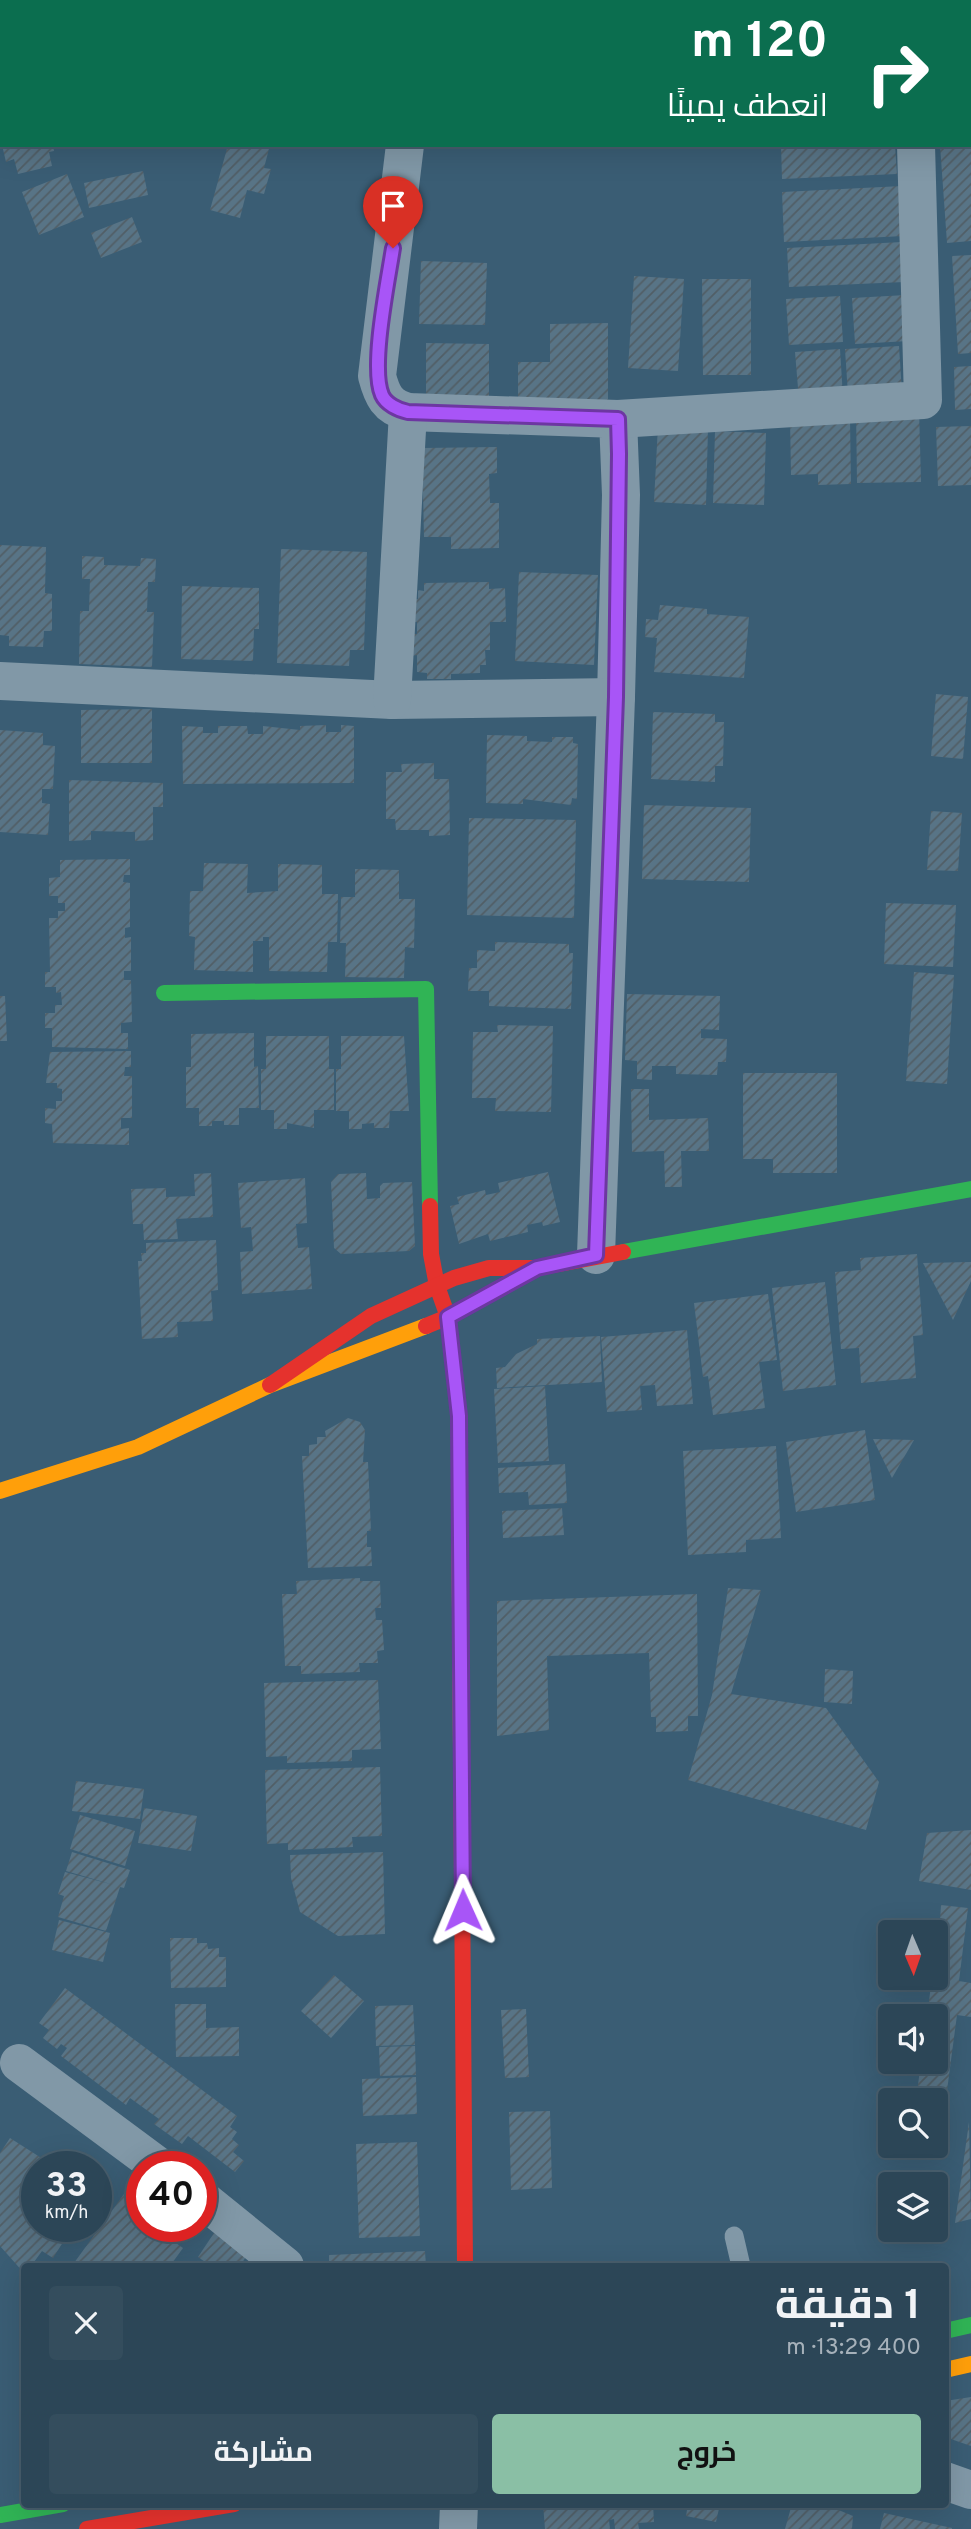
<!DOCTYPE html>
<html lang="ar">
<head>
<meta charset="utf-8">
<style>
	body { margin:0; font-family:Overpass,Cairo,sans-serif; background:#344d5d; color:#f1f3f6; direction:rtl; height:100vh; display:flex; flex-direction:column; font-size:26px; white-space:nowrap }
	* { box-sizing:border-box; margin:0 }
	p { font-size:23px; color:#a6b1ba }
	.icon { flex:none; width:38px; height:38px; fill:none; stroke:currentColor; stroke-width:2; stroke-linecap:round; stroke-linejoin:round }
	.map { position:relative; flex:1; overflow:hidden; direction:ltr }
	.side { position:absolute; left:21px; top:2263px; width:928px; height:245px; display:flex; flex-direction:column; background:#2c4657; border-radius:7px; box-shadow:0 7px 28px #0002,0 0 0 2px #485e6d; direction:rtl }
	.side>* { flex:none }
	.hud { position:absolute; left:0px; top:0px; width:971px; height:147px; box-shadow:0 7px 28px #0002,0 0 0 2px #485e6d; direction:rtl; background:#0b6e4f; color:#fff; overflow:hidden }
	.needle { width:46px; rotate:178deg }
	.buttons { position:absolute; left:878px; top:1920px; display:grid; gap:14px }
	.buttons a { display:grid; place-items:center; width:70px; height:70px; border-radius:7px; background:#2c4657; box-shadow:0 7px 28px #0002,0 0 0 2px #485e6d; font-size:35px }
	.speed { position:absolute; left:21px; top:2151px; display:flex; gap:14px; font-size:35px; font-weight:700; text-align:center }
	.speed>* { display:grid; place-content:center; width:91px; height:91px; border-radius:50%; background:#2c4657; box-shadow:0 7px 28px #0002,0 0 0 2px #485e6d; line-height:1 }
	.speed small { font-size:18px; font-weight:400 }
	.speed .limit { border:10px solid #d22; background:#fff; color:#111 }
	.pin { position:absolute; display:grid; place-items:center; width:60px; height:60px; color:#fff; margin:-72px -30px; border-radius:50% 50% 50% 0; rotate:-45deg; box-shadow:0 0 7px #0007 }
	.pin .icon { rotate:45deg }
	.me { position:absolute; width:77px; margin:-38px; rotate:359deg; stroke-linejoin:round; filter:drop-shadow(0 0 5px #0008) }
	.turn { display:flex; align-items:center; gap:24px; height:147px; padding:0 28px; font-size:32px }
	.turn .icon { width:91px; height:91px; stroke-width:2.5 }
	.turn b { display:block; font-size:49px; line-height:60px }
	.round { display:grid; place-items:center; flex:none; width:74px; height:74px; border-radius:7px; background:#344d5d }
	.summary { display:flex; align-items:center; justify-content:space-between; height:119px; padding:0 28px }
	h1 { font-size:42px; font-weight:700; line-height:52px }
	.primary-button { display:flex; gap:14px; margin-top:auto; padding:14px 28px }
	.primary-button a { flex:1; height:80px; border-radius:7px; background:#8abfa5; color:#111; font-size:28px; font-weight:700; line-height:80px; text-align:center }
	.primary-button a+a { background:#344d5d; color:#f1f3f6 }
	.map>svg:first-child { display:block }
	.building { fill:url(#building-hatch) }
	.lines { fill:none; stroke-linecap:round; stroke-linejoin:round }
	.lane { stroke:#8198a7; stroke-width:19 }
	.street { stroke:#8198a7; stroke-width:38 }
	.fast { stroke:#30b455; stroke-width:16 }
	.slow { stroke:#ff9f0a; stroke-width:16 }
	.jam { stroke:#e5322d; stroke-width:16 }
	.route-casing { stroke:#6d37a1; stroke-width:18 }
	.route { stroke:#a855f7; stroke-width:12 }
</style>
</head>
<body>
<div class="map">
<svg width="971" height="2529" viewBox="0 0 971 2529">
	<defs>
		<pattern id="building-hatch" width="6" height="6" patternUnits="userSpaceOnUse" patternTransform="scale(1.75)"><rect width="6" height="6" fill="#587486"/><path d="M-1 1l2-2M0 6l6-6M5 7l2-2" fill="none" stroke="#515e66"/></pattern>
	</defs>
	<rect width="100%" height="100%" fill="#3a5d74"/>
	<g class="building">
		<path d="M2,145H53L54,151L49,152L52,166L18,174L14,159L6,162Z"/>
		<path d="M228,145H270L264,168L271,169L264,194L247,190L240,218L210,210Z"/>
		<path d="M781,145H895L897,174L782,179Z"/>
		<path d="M940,145H971V241L947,243Z"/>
		<path d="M143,171L148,195L89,208L84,183Z"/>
		<path d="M67,174L84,217L39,235L22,192Z"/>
		<path d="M902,186L904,236L784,242L782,192Z"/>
		<path d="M132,217L142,242L101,258L91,233Z"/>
		<path d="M902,242L905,282L789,287L787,248Z"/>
		<path d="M971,255V353L958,354L952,256Z"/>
		<path d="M421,261L487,263L485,325L419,324Z"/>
		<path d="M634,276L684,279L678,371L628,368Z"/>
		<path d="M702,279H751V375H703Z"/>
		<path d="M906,295L909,341L855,344L852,298Z"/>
		<path d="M840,296L843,342L789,345L786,299Z"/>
		<path d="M608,323V408L518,409V362H550V324Z"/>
		<path d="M426,343L489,344V397H426Z"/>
		<path d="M899,346L902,392L848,395L845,349Z"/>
		<path d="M840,349L843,397L799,400L795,352Z"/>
		<path d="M971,366V409L955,410L954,367Z"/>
		<path d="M919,408L921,482L857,483L856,409Z"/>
		<path d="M850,418L851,484L818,485V474L791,475L790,419Z"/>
		<path d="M658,425L708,429L706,505L654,502Z"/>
		<path d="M971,426V485L938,486L936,427Z"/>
		<path d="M715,431L766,433L764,505L713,503Z"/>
		<path d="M497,447V473L489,474L490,503H499V548L451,549V537H424L422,448Z"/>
		<path d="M0,545L46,547L45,593L52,594V631H44L43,647L9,646V636L0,635Z"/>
		<path d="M281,549L367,552L364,650H350L349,666L277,663Z"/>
		<path d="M82,556L104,557V565L140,566L141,558L156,559L155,582H148L147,612H154L152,667L79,664L80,611H89L90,579H82Z"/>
		<path d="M519,572L598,575L594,665L515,661Z"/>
		<path d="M489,582V589L505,588L506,622H490V650H485L486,665H480V673L451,674V679H427V673L417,672V655L412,656V634H417V622H411L412,600L418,599V590L424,591V583Z"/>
		<path d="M182,586L259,588V629H254L253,661L181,659Z"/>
		<path d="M660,605L707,609V614L749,617L744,678L654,672L657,638L645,637L646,619L658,620Z"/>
		<path d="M936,694L968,697L963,759L931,756Z"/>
		<path d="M152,709V763H81V710Z"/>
		<path d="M653,712L715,714V722H724L723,766H715V782L651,779Z"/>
		<path d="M326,725V732H341V725L354,726V783L183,784L182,726L203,727V733H218V726H247L248,734H263V726L300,730V726Z"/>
		<path d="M0,730L43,733V745L55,746L53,789H42V803L50,804L48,835L0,832Z"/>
		<path d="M487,735L527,736V741L552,742V737H573V743L578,744L577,799L572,798L571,805L523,799V804L486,803Z"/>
		<path d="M434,763V779H449L450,835L429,836V830H396L395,819H386V772H402L401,764Z"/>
		<path d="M69,780L163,783V807H153V840L135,841V832L91,831V840L69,841Z"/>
		<path d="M644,805L751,808L749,882L642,879Z"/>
		<path d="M931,811L962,813L958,871L927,870Z"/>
		<path d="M469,818L576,820L574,918L467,915Z"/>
		<path d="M130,859V875H124L123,882L130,883V927L125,928V938L131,937V971H124V980H131L132,1022L121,1023V1033H128V1049L52,1047V1028H45V1013H55V1005H62L61,992L56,993V987H45V972H50L49,918H58V911H65V903H58V896H49V878L60,877V860Z"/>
		<path d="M204,863L248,864L247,893L278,891V864L322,865V894H338L337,942H328L327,972L269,971V937H263V941H253V972L194,970L195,937L189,936L190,891H203Z"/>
		<path d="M355,869L399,870V899H415L414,948L405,947L404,978L345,977L346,943H340L341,897H355Z"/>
		<path d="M886,903L956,905L953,967L884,964Z"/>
		<path d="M495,942L569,944V953H573L571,1009L489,1006V991H468L469,968H477V950L495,951Z"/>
		<path d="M914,972L954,975L947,1084L906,1081Z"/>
		<path d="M627,994L720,996L719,1030L701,1029V1038L727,1039L726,1062H718L717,1075L676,1074V1066H652V1080L637,1079V1061L625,1060Z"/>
		<path d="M0,996H5L7,1041H0Z"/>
		<path d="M497,1025L553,1026L551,1112L495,1111L496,1098H472L473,1032H498Z"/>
		<path d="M254,1033V1067L258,1066L259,1108H239V1125H224V1121H212V1126H199V1108H186V1067H191V1034Z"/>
		<path d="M266,1036H329V1069H334V1110H314V1128L287,1123V1129H274V1110H261V1069H266Z"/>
		<path d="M341,1036H404L409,1111H390L389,1128H374V1123L362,1124V1129H349V1111H336V1069H341Z"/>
		<path d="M131,1051V1067H125L124,1076H132V1118H121V1129L129,1128V1145L53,1143L52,1124L45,1123V1108L56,1109V1101H62V1089L57,1088V1083H46L50,1052Z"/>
		<path d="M743,1073H837V1173H773V1159H743Z"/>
		<path d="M631,1089H649V1120L708,1118L709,1151H681L682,1187H665L664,1151L632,1152Z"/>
		<path d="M548,1172L560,1222L543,1226L542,1222L527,1225L528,1232L490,1241L488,1234L459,1244L450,1206L459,1204L457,1197L485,1190L486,1195L500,1192L498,1183Z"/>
		<path d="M211,1173L213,1217L176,1219L178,1239L144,1240L143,1224H133L131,1189L166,1188V1197L195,1196L194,1174Z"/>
		<path d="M366,1173L367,1199L380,1198V1186L383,1183L412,1182L415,1246L409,1251L341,1254L334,1248L331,1182L338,1174Z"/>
		<path d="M305,1178L307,1223L296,1224L298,1248L309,1247L312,1289L242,1294L240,1252L253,1251L251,1227L241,1228L238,1183Z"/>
		<path d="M216,1240L218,1290L211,1291L213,1321L177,1322L178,1337L142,1339L138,1261H142L141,1253H146V1243Z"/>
		<path d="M917,1254L923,1335L913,1336L916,1378L861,1383L859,1348L841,1349L835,1272L861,1270L860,1258Z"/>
		<path d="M971,1262V1281L953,1320L923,1263Z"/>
		<path d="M825,1282L836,1385L783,1391L772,1288Z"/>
		<path d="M768,1294L777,1360L759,1362L765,1408L713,1415L708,1376L703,1377L694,1303Z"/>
		<path d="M687,1330L693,1404L657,1406L655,1385L640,1386L642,1410L607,1412L601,1337Z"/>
		<path d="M600,1336L602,1382L497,1388L496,1368L505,1367L516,1354L537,1344V1339Z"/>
		<path d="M545,1386L549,1461L498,1463L494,1389Z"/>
		<path d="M348,1418L360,1422L365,1430L363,1462H368L371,1531H367V1547H371L372,1566L308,1568L302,1456H309V1445L317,1444V1437H326L325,1431Z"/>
		<path d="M865,1430L875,1500L796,1512L786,1442Z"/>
		<path d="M873,1439L914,1440L892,1478Z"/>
		<path d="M776,1446L781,1538L746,1540V1552L688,1555L683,1451Z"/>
		<path d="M565,1464L567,1503L529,1505L528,1492L499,1493L498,1468Z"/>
		<path d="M562,1508L564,1535L503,1538L502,1511Z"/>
		<path d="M360,1578V1581H380L381,1608H375L376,1620H382L384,1650L377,1651L378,1663H359L360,1672L301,1674V1666H285L282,1594H297L296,1581Z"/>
		<path d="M728,1588L761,1590L731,1694L826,1708L879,1782L866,1830L688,1780L712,1695Z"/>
		<path d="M697,1594L698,1716H688V1731L656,1732V1717H651L649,1653L547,1656L549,1730L497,1736V1601Z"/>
		<path d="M825,1669L853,1671L852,1704L824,1702Z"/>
		<path d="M378,1680L381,1749L352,1750V1761L287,1763V1756L266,1757L264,1683Z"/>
		<path d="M380,1767L382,1836L352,1837L353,1847L288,1850V1843L267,1844L265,1770Z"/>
		<path d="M76,1781L144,1789L140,1819L72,1811Z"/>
		<path d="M144,1808L197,1816L191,1851L138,1843Z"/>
		<path d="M80,1815L135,1831L125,1866L70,1849Z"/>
		<path d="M971,1830V1890L919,1881L927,1833Z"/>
		<path d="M72,1852L130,1870L124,1888L120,1887L106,1931L58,1917L64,1896L58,1894L65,1872L114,1885L66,1871Z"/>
		<path d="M383,1852L385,1934L338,1936L300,1912L291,1878L290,1855Z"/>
		<path d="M941,1905L968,1908L959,1981L971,1983V2017L957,2015L939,2151L912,2147L936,2146V2100H916L921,2062H936V2016H927L932,1978H936Z"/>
		<path d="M59,1920L110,1933L103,1962L52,1950Z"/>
		<path d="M170,1938H197V1943H207L208,1949L219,1948V1957H226V1987L171,1988Z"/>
		<path d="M334,1975L364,2001L331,2038L301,2011Z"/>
		<path d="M65,1988L237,2116L230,2127L237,2132L232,2139L239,2145L233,2152L244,2161L235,2172L188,2136L182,2144L154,2124L159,2119L130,2098L126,2105L61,2056L67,2048L61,2044L57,2049L43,2038L49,2030L39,2023Z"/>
		<path d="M175,2004H206V2028L239,2027V2056L176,2057Z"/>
		<path d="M413,2005L415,2045L376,2046L375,2006Z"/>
		<path d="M526,2009L529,2077L505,2078L501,2010Z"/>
		<path d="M415,2046L416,2075L380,2076L379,2047Z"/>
		<path d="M416,2077L417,2114L363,2116L362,2079Z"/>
		<path d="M550,2111L552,2188L511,2190L509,2112Z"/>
		<path d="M969,2122L971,2219L955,2223Z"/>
		<path d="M10,2138L54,2166H37V2226L72,2228L53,2258L42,2251L31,2266H24V2273L0,2246V2153Z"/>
		<path d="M417,2142L420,2236L359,2238L356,2144Z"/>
		<path d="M132,2183L142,2190V2226H183L173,2241L183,2248L170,2266H78L74,2263Z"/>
		<path d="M218,2227L251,2249L240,2266H211L198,2257Z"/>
		<path d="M425,2251L426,2266H329V2255Z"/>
		<path d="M971,2397V2446L945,2437V2401Z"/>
		<path d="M543,2504H569L570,2509L597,2507V2504H653L654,2522L638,2523L639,2529H615L614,2519L609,2520L610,2529H545Z"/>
		<path d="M688,2504H720L716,2522L686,2516Z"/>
		<path d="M792,2504H824L853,2516L852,2529H785Z"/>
		<path d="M884,2513L952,2528V2529H880Z"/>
	</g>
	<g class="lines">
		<path class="lane" d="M734,2236L741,2266"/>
		<g class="street">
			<path d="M406,0L407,2"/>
			<path d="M912,0V2"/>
			<path d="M612,2L614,0"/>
			<path d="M405,145L377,376C382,395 387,407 408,412L618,419L621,495L616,697L596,1255"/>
			<path d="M618,419L923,400L916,145"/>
			<path d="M0,681L392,700L616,697"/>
			<path d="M392,700L408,412"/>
			<path d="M19,2063L158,2166"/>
			<path d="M201,2198L285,2266"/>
			<path d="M945,2481L971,2490"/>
			<path d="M458,2529L459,2504"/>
		</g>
		<g class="fast">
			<path d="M164,993L426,989L430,1206"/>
			<path d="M623,1252L971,1189"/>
			<path d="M945,2331L971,2325"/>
			<path d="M0,2515L63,2504"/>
		</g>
		<g class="slow">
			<path d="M459,1476L461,1748"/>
			<path d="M0,1491L138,1447L270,1385L426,1326"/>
			<path d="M945,2370L971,2364"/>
		</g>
		<g class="jam">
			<path d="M430,1206L431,1254L437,1286L448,1317L459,1416V1476"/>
			<path d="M426,1326L448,1317L530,1271"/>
			<path d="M270,1385L371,1316L454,1278L489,1268H537L623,1252"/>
			<path d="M461,1748L465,2266"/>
			<path d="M87,2529L234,2504"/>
		</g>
	</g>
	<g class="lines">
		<g class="route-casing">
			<path id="route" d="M393,248C388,281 370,367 382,395C386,404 398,410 408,412L618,419L619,454L616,697L596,1255L537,1268L448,1317L459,1416L463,1910"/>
		</g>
		<use href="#route" class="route"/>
	</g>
</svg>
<div class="buttons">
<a><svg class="needle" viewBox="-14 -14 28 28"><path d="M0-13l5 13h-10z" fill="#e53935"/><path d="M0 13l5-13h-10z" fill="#a6b1ba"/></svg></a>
<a><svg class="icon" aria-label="sound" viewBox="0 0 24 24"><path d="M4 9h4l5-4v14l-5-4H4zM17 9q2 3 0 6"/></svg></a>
<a><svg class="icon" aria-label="search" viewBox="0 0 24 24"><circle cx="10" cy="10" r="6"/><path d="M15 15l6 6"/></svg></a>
<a><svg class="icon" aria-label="layers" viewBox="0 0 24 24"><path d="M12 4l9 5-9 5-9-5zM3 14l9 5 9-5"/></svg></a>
</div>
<div class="speed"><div>33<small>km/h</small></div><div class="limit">40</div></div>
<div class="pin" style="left:393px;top:248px;background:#d93025"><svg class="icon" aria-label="arrive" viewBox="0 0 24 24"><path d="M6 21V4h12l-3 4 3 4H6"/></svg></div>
<svg class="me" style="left:463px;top:1910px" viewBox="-20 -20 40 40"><path d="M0-17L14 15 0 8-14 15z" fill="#a855f7" stroke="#fff" stroke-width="4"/></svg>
<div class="hud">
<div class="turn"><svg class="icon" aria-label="right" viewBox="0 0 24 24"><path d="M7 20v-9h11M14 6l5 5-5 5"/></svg><div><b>120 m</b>انعطف يمينًا</div></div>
</div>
<section class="side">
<div class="summary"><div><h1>1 دقيقة</h1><p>400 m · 13:29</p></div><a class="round"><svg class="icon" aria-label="close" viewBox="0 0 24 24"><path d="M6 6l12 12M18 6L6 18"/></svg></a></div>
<div class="primary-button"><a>خروج</a><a>مشاركة</a></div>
</section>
</div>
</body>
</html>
